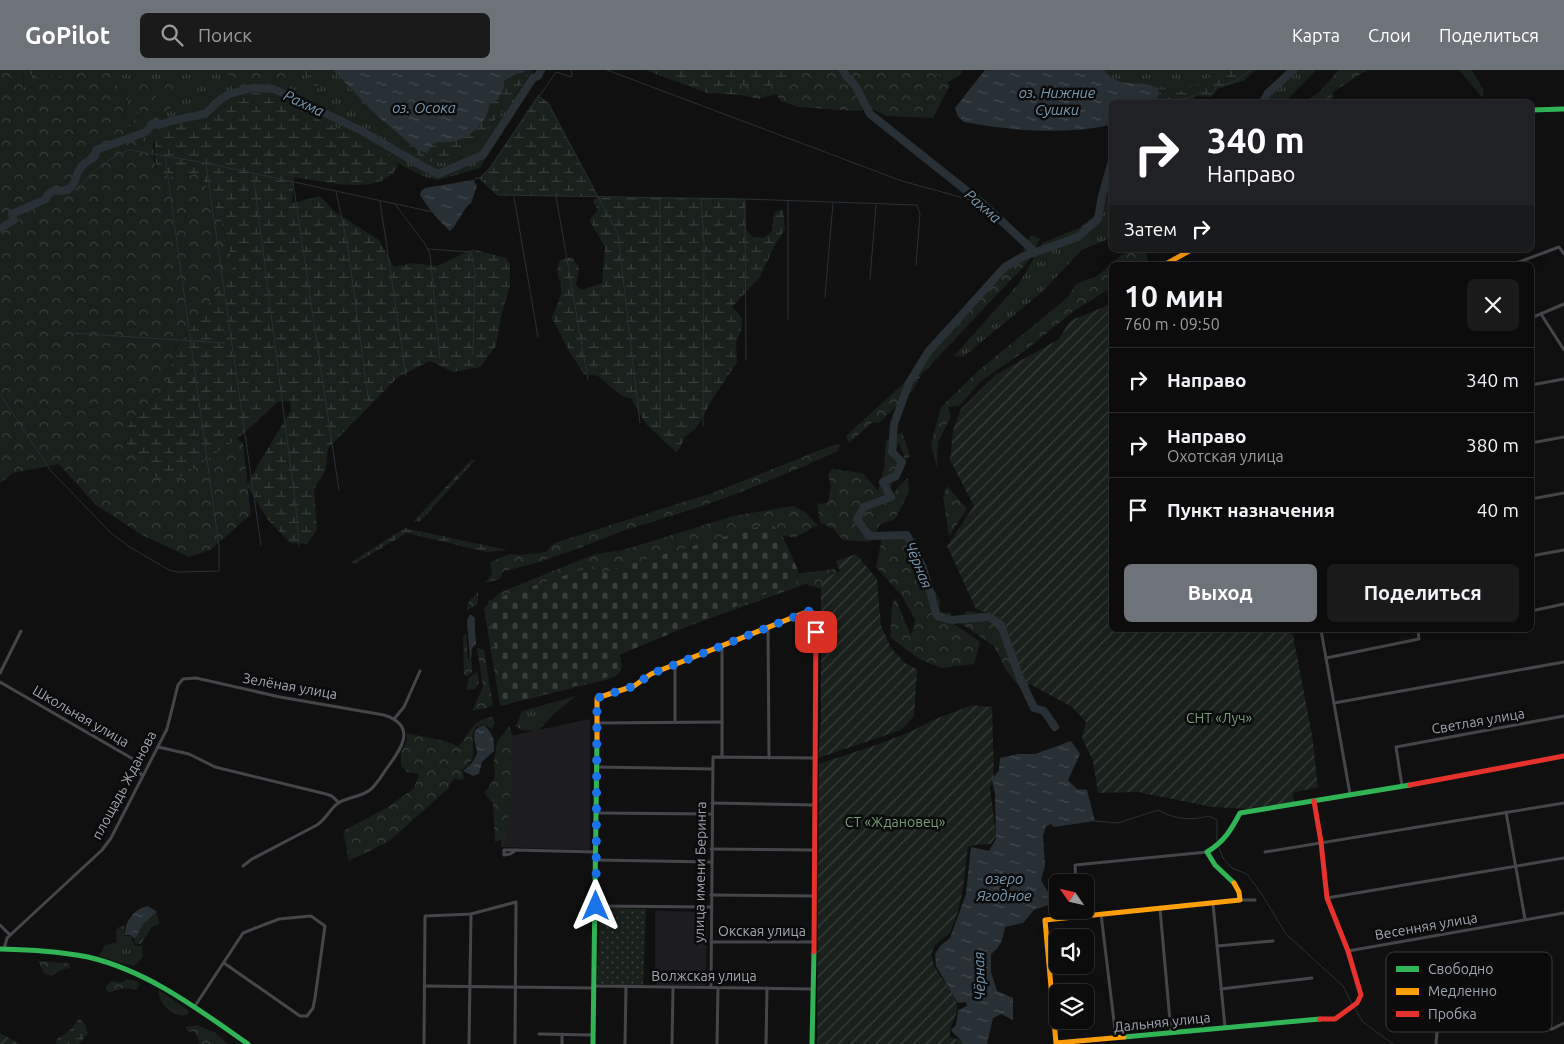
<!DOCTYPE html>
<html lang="ru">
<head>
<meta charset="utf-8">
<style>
	body { margin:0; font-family:Ubuntu,sans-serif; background:#1a1a1b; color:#f1f3f6; height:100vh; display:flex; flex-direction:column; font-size:19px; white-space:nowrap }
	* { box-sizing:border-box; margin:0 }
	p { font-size:16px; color:#9a9b9d }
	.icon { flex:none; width:28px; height:28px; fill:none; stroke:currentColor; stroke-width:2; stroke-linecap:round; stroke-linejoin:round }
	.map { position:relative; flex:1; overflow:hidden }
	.panel { position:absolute; left:1109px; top:192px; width:425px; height:370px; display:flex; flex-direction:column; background:#0c0c0d; border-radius:8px; box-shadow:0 5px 20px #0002,0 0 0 1px #2c2c2e }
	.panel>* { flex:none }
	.hud { position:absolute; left:1109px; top:30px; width:425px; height:152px; border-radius:8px; box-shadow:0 5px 20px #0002,0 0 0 1px #2c2c2e; background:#202124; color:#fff; overflow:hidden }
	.needle { width:32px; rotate:304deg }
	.buttons { position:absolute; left:1049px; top:804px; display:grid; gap:10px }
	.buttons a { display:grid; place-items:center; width:45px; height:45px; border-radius:8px; background:#0c0c0d; box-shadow:0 5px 20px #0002,0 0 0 1px #2c2c2e; font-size:25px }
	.pin { position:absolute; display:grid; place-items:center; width:42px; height:42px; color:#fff; margin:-21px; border-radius:10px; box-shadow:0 2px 8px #0006 }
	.me { position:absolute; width:55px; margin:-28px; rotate:0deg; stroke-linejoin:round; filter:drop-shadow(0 0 4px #0008) }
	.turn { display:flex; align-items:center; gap:18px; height:105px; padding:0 15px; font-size:22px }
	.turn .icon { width:65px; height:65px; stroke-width:2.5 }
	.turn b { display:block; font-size:35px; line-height:42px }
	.then { display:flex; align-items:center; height:48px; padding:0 15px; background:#0003; gap:10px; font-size:19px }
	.round { display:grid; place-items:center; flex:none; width:52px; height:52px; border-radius:8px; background:#1a1a1b }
	.overview { display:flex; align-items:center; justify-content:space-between; height:85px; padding:0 15px }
	h1 { font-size:30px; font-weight:600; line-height:38px }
	.action { display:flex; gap:10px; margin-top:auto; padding:10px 15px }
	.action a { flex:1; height:58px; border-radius:8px; background:#6e7279; color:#fff; font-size:20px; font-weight:600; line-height:58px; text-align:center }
	.action a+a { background:#1a1a1b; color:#f1f3f6 }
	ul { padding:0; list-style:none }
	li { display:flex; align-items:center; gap:15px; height:65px; padding:0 15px; border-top:1px solid #2c2c2e }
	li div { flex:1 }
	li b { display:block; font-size:19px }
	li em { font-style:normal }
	header { display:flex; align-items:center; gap:30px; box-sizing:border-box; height:70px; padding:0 25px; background:#6e7279; color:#fff }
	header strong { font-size:24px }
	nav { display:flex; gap:28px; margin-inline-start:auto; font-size:18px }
	.search { width:350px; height:45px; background:#1a1a1b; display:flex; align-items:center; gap:12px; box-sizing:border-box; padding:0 18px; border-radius:8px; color:#9a9b9d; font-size:19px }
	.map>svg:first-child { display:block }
	.built { fill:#1d1d1f }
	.grass { fill:url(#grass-tufts) }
	.forest { fill:url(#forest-crowns) }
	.wetland { fill:url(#wetland-marsh) }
	.cemetery { fill:url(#cemetery-stones) }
	.park { fill:url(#park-dots) }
	.garden { fill:url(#garden-furrows) }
	.water { fill:url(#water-ripples) }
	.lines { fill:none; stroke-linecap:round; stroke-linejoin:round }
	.stream { stroke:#283035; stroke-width:1 }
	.river { stroke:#283035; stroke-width:8 }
	.street { stroke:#454649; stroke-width:3 }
	.fast { stroke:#30b455; stroke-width:5 }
	.slow { stroke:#ff9f0a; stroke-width:5 }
	.jam { stroke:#e5322d; stroke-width:5 }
	.route { stroke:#1a73e8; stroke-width:9; stroke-dasharray:0 16.2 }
	.labels { text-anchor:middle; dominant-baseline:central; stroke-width:5; stroke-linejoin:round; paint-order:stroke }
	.street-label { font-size:14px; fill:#a1a7b1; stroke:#0b0b0c }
	.park-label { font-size:14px; fill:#799c7a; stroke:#0b0b0c }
	.water-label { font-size:15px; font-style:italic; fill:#7996ac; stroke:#0b0b0c }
	.key { fill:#0b0b0c; stroke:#383a3e; stroke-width:1 }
	.key-label { font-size:14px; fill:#a1a7b1 }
</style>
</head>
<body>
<header>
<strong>GoPilot</strong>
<div class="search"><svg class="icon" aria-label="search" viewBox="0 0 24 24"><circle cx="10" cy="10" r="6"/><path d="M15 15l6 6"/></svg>Поиск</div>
<nav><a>Карта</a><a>Слои</a><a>Поделиться</a></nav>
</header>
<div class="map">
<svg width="1564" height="974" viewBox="0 0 1564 974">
	<defs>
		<pattern id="grass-tufts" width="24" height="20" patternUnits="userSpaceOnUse" patternTransform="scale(1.25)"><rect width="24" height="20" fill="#1a201b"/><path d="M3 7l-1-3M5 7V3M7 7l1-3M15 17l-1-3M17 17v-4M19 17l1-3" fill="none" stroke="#383e3a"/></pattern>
		<pattern id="forest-crowns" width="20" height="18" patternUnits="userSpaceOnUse" patternTransform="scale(1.25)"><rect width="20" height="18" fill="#1a201b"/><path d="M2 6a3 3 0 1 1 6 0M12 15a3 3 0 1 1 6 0" fill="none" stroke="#383e3a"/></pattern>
		<pattern id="wetland-marsh" width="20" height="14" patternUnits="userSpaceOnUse" patternTransform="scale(1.25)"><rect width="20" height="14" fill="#1a201b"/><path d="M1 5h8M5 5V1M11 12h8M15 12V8" fill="none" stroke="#383e3a"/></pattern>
		<pattern id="cemetery-stones" width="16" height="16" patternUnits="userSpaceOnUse" patternTransform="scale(1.25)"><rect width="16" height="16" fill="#1a201b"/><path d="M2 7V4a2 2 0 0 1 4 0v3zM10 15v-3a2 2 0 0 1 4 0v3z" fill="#383e3a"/></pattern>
		<pattern id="park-dots" width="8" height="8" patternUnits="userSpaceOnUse" patternTransform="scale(1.25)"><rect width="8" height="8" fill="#1a201b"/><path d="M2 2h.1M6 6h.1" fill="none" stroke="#383e3a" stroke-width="1.8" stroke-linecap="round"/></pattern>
		<pattern id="garden-furrows" width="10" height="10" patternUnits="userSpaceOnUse" patternTransform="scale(1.25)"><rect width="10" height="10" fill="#1a201b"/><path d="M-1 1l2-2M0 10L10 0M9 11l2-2" fill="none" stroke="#383e3a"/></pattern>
		<pattern id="water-ripples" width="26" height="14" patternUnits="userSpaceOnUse" patternTransform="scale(1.25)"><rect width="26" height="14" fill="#283035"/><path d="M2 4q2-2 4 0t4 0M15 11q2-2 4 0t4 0" fill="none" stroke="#444b50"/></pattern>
	</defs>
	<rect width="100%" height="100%" fill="#101011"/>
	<g class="built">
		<path d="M590,649V780L501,777L505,667Z"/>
		<path d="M655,841L707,842L706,915H655Z"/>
	</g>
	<g class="grass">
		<path d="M23,0H72L69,4L41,9L24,21Z"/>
		<path d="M108,0H333L373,42L405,69L413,82L442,93L462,87L480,68L512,30L533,0V8L508,47L501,62L480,98L438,110L423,106L395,92L389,83L322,51L275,26L225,36L204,52H188L153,74L154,91L141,71L160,48L176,33L165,24L160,31L144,12L140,41L130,58L123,51L129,26L119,18Z"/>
		<path d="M924,0H961L962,2L959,6L947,13L939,6Z"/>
		<path d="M1104,0H1221L1200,14L1180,22L1159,20L1152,15L1124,13L1113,10Z"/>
		<path d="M1295,0H1316L1285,32H1266L1270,24Z"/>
		<path d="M1111,105V168L1082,180L1041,223L963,287L954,286L1020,212L1042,173L1079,158L1094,146Z"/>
		<path d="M576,626L555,643L538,661L521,660L516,656L522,641Z"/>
		<path d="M124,856L125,866H131L134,875L142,876L143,887C140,890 138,894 134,895C131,897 105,888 99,886L105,875L117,872L116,861L119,857Z"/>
		<path d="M159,920L185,938L189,941L188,944C177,951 156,933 159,920Z"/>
	</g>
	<g class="forest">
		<path d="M0,0H23L24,21L41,9L69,4L72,0H108L119,18L129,26L123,51L130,57L140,41L135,13L144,12L160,31L165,24V7H172L179,16L176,33L160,48L141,71L154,91L160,105L177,107L200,103L221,150L234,196L197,251L175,278L166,317L126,357L204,391L237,369L243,373L251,445L210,480L189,487L142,465L96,435L59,394L13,403L0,413Z"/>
		<path d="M227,0H278L292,10L290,17L295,24C270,15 260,11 233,20Z"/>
		<path d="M801,0H924L939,6L950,15L933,48L886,46L872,39L857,41L798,37L781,31L776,24L759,29L740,25L739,15L767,18Z"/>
		<path d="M1339,0H1367L1333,22L1332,32H1305L1319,22Z"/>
		<path d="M1459,0H1472L1484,21L1482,27Z"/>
		<path d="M1031,165L1040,169L1029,191L921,305L914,319L879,353L873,352L849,373L846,366L907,310L918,290L944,261L1022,184Z"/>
		<path d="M1127,180H1147L1145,181L1150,195H1111V218L1075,240L1026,280L981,311L959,336L948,337L951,347L938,372L937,398L931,374L941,337L979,300L1067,228L1076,214L1097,206Z"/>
		<path d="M902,362L910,386L905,390L899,372L896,378L902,401L892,413L889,432L897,418L908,408L909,422L895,449L880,454L870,472L843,470L833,459L820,452L817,434L828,433L831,415L828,405L832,399L863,403L878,421L884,398L886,371Z"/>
		<path d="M840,374L838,381C791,402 744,422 696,438C672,446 647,453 623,461C583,476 545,493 503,501L500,509L485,513L492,504L490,492L510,484L520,485L546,482L554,473L715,422L830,376Z"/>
		<path d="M947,416L967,439L949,466L943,426Z"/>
		<path d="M793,436L805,442L818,455L794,468L773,463L732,531L802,503L834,499L846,510L822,519L806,514L619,581L622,596L618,605L609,609L500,636L484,538L499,523L595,484L623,480L733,446Z"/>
		<path d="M883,463L916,469L913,485L940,530L939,542L951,543V552L980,572L974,594L942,598L919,589L890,567L892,536L895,528L911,566L915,550L902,526L876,497Z"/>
		<path d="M478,522V534L466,541L469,531Z"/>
		<path d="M966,541L1016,547L1046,592L1023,622L1006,600L994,576L959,552Z"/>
		<path d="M466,563L468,588L472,591V602L468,606L464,605L463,566Z"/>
		<path d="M477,578L484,580L493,635L487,638L472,641L483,617Z"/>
		<path d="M477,602L479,612L475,619L466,620L469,608Z"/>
		<path d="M493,647L495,653L492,659L484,654L476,657C465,673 485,683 462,700L464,706L462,710L454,708L448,719L388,772L349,791L343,761L388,737L414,718L419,704L407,702L401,696V683L407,669L406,663L445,671L458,676C470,665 472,648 493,647Z"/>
		<path d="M509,656L513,667L507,768L495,772L493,734L484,723L495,708L494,691L497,672Z"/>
		<path d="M157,843L159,854L152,857L141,874H136L134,871L143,854Z"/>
		<path d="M38,891L67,893L70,894V898L63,899L51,906L44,903Z"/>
		<path d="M127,909L138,912L140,915L136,920C120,916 123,920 109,922L106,920V916L111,911L121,913Z"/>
		<path d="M197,955L214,962L228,974H200L195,962L192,961L189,963L185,957Z"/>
	</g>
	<g class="wetland">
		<path d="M28,0H49L53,3L50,11L33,7Z"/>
		<path d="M303,0H310L318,15L317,21L312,18L308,7Z"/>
		<path d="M524,0H532L512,30L480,68L462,87L442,93L428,91L413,82L405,69L416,79C428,76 438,70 449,72L485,48L490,32L498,30L504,18V11L516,4L525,2Z"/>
		<path d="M645,0H801L767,18L739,15L740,25L707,23Z"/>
		<path d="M1221,0H1256L1243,11L1218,19L1211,27L1197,26L1188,32H1157L1159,20L1180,21L1200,14Z"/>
		<path d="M253,22L275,26L322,51L389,83L398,96C381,128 323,111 294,107L292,133L320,126L335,142L379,170L394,197L413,193L437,196L472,179L506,188L510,194V216L501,246L496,276L480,297L453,302L430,291L398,307L328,378L325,401L314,419L317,460L307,474L290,473L269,451L247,416L258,395L291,340L290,331L278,332L237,369L175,411L161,412L124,370L126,357L166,317L175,279L197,251L234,196L221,150L200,103L177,107L160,105C153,88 153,77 159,60L188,52H204L225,36Z"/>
		<path d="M538,25L549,34L598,127L745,129L746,160L753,167L764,168L772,161L774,143L783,139L785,159L773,179L760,207L732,237L742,248V258L736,273L737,292L712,330L697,357L685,367L677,383L646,354L631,329L622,326L598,306L584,304L569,281L552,248C555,239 562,227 561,217C560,203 554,207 560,190L572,187L579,198L576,216L582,220L602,213L605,177L589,150L598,140L593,131L597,127L498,125L480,108L489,99Z"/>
		<path d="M476,389L421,451L413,452L471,390Z"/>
		<path d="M405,458L507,480L486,482L407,463L354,494L351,492Z"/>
		<path d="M79,949L85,954L88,963L79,974H56L57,969L71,959Z"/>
	</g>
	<path class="cemetery" d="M771,453L783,467L802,509L619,585V602L615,605L503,635L488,531L593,496L597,504Z"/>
	<path class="park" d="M600,838L646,839L643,916L597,914Z"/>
	<g class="garden">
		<path d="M1111,234V560H1292L1312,665L1318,717L1293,723L1294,732L1247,739L1212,737L1138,722L1098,723L1093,691L1082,668L1086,652L1072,637L1024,611L1006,574L1001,549L976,539L947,476L974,436L950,390L953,360L961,339L997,304L1059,269L1070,251Z"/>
		<path d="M856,484L877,509L881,556L891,578L905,593L917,599L914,646L901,660L818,688L821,653V519L824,509L840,501L836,491Z"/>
		<path d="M972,635L992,637L994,707L990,718L996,766L991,774L975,775L968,777C964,805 963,835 951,860C946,868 933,873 932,883C931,902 950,914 956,930C961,944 948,955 950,967L963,971L965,974H817L819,694L876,675L910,662L933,650Z"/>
		<path d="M0,963L20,974H0Z"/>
	</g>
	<g class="water">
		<path d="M333,0H524L525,2L516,4L504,11V18L498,30L490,33C489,37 488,44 485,48C479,60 463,71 449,72C436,73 435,69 427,83L416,79L373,42Z"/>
		<path d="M985,0H1104C1122,23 1145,6 1159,20L1157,32H1111V55C1062,65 1013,61 964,52L958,47L955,38Z"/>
		<path d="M473,110L477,116L471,133C464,137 458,154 450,161C438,150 429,139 420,125L421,121L425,118Z"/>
		<path d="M470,544L475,548C474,557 476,565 476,574L472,578L471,589H470L467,551Z"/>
		<path d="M484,655C492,663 495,669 494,681L482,692L479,704L473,706L463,701L472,693L477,684C476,671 468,660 484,655Z"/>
		<path d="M1071,671L1080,684L1068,710L1077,719L1087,720L1095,751L1054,757L1051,754L1046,756L1043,766L1045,796L1041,810L1050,826L1057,831V833L1051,834L1034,840L1023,853L1005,857C1003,868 1001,877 991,884V902L997,921L1013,928V950L1001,944L993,948L987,974H964L951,960L956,955L958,940L967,936L966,932L958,933L936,896L935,884L940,876L950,868L966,824L971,777L989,781L996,769L995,724L992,710L999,700L1000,688L1018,684H1035Z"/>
		<path d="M148,836L157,842L143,854L135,869L130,865H125C125,851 134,839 148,836Z"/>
	</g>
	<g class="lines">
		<g class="stream">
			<path d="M607,0L902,111L982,133"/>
			<path d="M539,26L548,33L618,164L640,353"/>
			<path d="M1158,29C1170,30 1190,32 1198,22L1212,24L1217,15C1228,17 1242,7 1251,0"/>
			<path d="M206,94L261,475"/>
			<path d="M253,103L296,439L299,477"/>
			<path d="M480,109L498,125L745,129L917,135L920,144L916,195"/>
			<path d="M474,111L476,108H480L489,99L556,2L571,7L572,4L571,0"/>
			<path d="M293,112L339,420"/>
			<path d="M71,117L78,120C89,103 110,87 129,80L206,93L433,142"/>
			<path d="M336,121L348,178L368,327"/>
			<path d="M556,126L588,310"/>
			<path d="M514,127L538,267"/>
			<path d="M660,128V357"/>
			<path d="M701,129L704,174L703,356"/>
			<path d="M745,129L746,290"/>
			<path d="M788,130V249"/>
			<path d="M380,131L406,306"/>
			<path d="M395,134L425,174L430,184L440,289"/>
			<path d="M428,179L471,182L475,202L473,285"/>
			<path d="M870,209L876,135"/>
			<path d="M825,227L833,133"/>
			<path d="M72,263L225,273"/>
			<path d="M0,324L51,401L111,463L128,476L169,500L177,502L219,501V476L165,86"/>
			<path d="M1094,751L1118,753L1158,740C1174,749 1190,751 1209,746L1217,750V775"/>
			<path d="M1219,778L1223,788L1232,798L1247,804L1261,823L1286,864L1343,916L1352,934"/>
			<path d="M1354,937L1363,952L1393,974"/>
		</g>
		<g class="river">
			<path d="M843,0L846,6L855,15L870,44L982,133L1035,182"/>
			<path d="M1263,32L1268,23L1293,0"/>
			<path d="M0,159L14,150L12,144L46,129C51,114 63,126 71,117C75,113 76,106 78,102C82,94 88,91 95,86L96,80L146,62L152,54H162L171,51L205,44L221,29L229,24L252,18L274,19L362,61L422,96L438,104L483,85L533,8L538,6L541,0"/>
			<path d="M1055,657L1044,641L1034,638L1019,606L1001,555L989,547L951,550L937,546L923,498L907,465L869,466L857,449L864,437L891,427L883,412L896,406L902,392L892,382L894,354L909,313L928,282L1005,197L1022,187L1078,167L1098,149L1102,126L1111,94"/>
		</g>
		<g class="street">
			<path d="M1511,195L1559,177L1564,184"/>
			<path d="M1541,244L1564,280"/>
			<path d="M1531,248L1564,234"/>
			<path d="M1531,315L1564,309"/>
			<path d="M1531,373L1564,367"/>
			<path d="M1531,429L1564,423"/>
			<path d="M1531,486L1564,480"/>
			<path d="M1531,541L1564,534"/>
			<path d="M768,557L769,688"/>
			<path d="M1321,560L1350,724"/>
			<path d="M1326,588L1419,569L1418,560"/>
			<path d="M675,595V652"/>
			<path d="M0,603L21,561"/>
			<path d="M0,612L133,689L142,706"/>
			<path d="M1334,633L1564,592"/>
			<path d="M394,649L404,637L420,601"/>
			<path d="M597,653L722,652"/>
			<path d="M158,677L189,684L215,697L326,724L332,726L339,733"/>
			<path d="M722,687V576"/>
			<path d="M597,697L713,699"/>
			<path d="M1402,716L1396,677L1564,646"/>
			<path d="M712,733L815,735"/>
			<path d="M1506,742L1525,849"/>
			<path d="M597,743L712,744"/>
			<path d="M711,779L815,780"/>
			<path d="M516,780L510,784L504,785V780H516L596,782"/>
			<path d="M1265,782L1564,733"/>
			<path d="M596,790L711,792"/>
			<path d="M1076,812L1075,795L1207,782"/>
			<path d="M711,825L815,826"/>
			<path d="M1327,828L1564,788"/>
			<path d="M1240,830H1255"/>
			<path d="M1213,834L1225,957"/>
			<path d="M596,836L711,837"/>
			<path d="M1160,839L1171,962"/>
			<path d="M1101,844L1116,968"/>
			<path d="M0,855L10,865"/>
			<path d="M711,872H814"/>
			<path d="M1217,876L1273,871"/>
			<path d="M4,879L7,868L102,780L111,768L167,659L178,615L183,609L196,608L280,627L384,645C418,656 401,679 387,698C382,705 377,714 370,720C361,727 348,727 338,733C330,739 326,749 317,755L252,789L243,796"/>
			<path d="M1348,881L1564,843"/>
			<path d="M424,916L594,918"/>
			<path d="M594,916L813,919"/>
			<path d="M711,917L713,687L815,688"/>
			<path d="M1221,919L1312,908"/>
			<path d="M195,936L243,863L279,849L311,846L325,856L315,928L313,938L307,946H300L224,893"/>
			<path d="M1395,946L1540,959H1552L1564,953"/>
			<path d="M539,964L593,965"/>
			<path d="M424,974L425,846L471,844L516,832L515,974"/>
			<path d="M469,974L471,844"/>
			<path d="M562,974V964"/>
			<path d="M625,974L626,917"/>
			<path d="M672,974L673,917"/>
			<path d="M717,974L718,917"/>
			<path d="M766,974L767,918"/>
			<path d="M1436,974L1438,950"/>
		</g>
		<g class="fast">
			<path d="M1469,32H1481"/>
			<path d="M1531,40L1564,39"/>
			<path d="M1234,813L1215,795L1207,782C1224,772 1231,760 1240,743L1410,715"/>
			<path d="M0,879C29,880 59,881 88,887C148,901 198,939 248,974"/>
			<path d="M1124,967L1320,949"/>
			<path d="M593,974L597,668"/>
			<path d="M812,974L814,882"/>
		</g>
		<g class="slow">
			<path d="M1164,195L1191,180"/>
			<path d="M597,668V628L634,616L651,604L809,541L811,542"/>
			<path d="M1124,967L1056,973L1045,850L1240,830L1239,822L1234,813"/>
		</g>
		<g class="jam">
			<path d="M811,542L816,544L814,882"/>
			<path d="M1410,715L1564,686"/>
			<path d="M1314,731L1321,772L1327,828L1348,881L1361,925L1357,933L1335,949H1320"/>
		</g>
	</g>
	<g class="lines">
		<path class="route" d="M596,836L597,628L634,616L651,604L809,541L816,544V562"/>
	</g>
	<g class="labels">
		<g class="street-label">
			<text transform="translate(290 616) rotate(10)">Зелёная улица</text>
			<text transform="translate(81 646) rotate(30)">Школьная улица</text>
			<text transform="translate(1478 651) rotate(-10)">Светлая улица</text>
			<text transform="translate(124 715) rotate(-62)">площадь Жданова</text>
			<text transform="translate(700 802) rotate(-89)">улица имени Беринга</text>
			<text transform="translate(1426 856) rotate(-10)">Весенняя улица</text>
			<text x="762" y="861">Окская улица</text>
			<text x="704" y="906">Волжская улица</text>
			<text transform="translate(1162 952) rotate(-6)">Дальняя улица</text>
		</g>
		<g class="park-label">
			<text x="1219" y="648">СНТ «Луч»</text>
			<text x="895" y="752">СТ «Ждановец»</text>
		</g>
		<g class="water-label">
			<text x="1057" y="22">оз. Нижние<tspan x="1057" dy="17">Сушки</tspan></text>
			<text transform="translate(304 33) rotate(25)">Рахма</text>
			<text x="424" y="37">оз. Осока</text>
			<text transform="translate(983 136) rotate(41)">Рахма</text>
			<text transform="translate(919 495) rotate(68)">Чёрная</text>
			<text x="1004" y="808">озеро<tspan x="1004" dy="17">Ягодное</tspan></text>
			<text transform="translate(979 906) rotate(-91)">Чёрная</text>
		</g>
	</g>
	<rect x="1386" y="882" width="166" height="80" rx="8" class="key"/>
	<rect x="1396" y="896" width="23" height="6" fill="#30b455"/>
	<rect x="1396" y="918" width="23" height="7" fill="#ff9f0a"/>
	<rect x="1396" y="941" width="23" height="6" fill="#e5322d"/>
	<g class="key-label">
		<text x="1428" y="904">Свободно</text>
		<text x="1428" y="926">Медленно</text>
		<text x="1428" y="949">Пробка</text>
	</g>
</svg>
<div class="buttons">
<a><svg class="needle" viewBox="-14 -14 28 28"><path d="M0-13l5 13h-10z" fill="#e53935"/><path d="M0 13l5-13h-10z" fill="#9a9b9d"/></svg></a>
<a><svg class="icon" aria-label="sound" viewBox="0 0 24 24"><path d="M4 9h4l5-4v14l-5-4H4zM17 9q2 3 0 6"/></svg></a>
<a><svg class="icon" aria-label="layers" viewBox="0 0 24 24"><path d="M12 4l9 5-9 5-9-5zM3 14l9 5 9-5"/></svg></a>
</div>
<div class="pin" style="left:816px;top:562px;background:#d93025"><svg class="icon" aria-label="arrive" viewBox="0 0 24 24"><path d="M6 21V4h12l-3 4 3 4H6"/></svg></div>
<svg class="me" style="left:596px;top:836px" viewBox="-20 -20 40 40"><path d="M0-17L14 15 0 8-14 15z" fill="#1a73e8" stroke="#fff" stroke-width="4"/></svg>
<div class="hud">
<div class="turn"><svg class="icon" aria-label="right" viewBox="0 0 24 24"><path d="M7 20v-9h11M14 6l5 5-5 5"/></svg><div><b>340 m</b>Направо</div></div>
<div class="then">Затем<svg class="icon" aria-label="right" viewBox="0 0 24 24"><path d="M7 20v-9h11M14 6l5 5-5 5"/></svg></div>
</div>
<section class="panel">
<div class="overview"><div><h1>10 мин</h1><p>760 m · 09:50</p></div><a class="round"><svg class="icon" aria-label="close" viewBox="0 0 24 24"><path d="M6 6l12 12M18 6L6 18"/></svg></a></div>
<ul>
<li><svg class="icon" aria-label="right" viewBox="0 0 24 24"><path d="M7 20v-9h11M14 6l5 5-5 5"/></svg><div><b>Направо</b></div><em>340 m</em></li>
<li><svg class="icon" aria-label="right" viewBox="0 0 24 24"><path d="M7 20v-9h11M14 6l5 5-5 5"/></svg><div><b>Направо</b><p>Охотская улица</p></div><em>380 m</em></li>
<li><svg class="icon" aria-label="arrive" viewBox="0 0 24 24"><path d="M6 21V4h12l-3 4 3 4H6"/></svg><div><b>Пункт назначения</b></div><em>40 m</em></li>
</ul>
<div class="action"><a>Выход</a><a>Поделиться</a></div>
</section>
</div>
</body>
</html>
